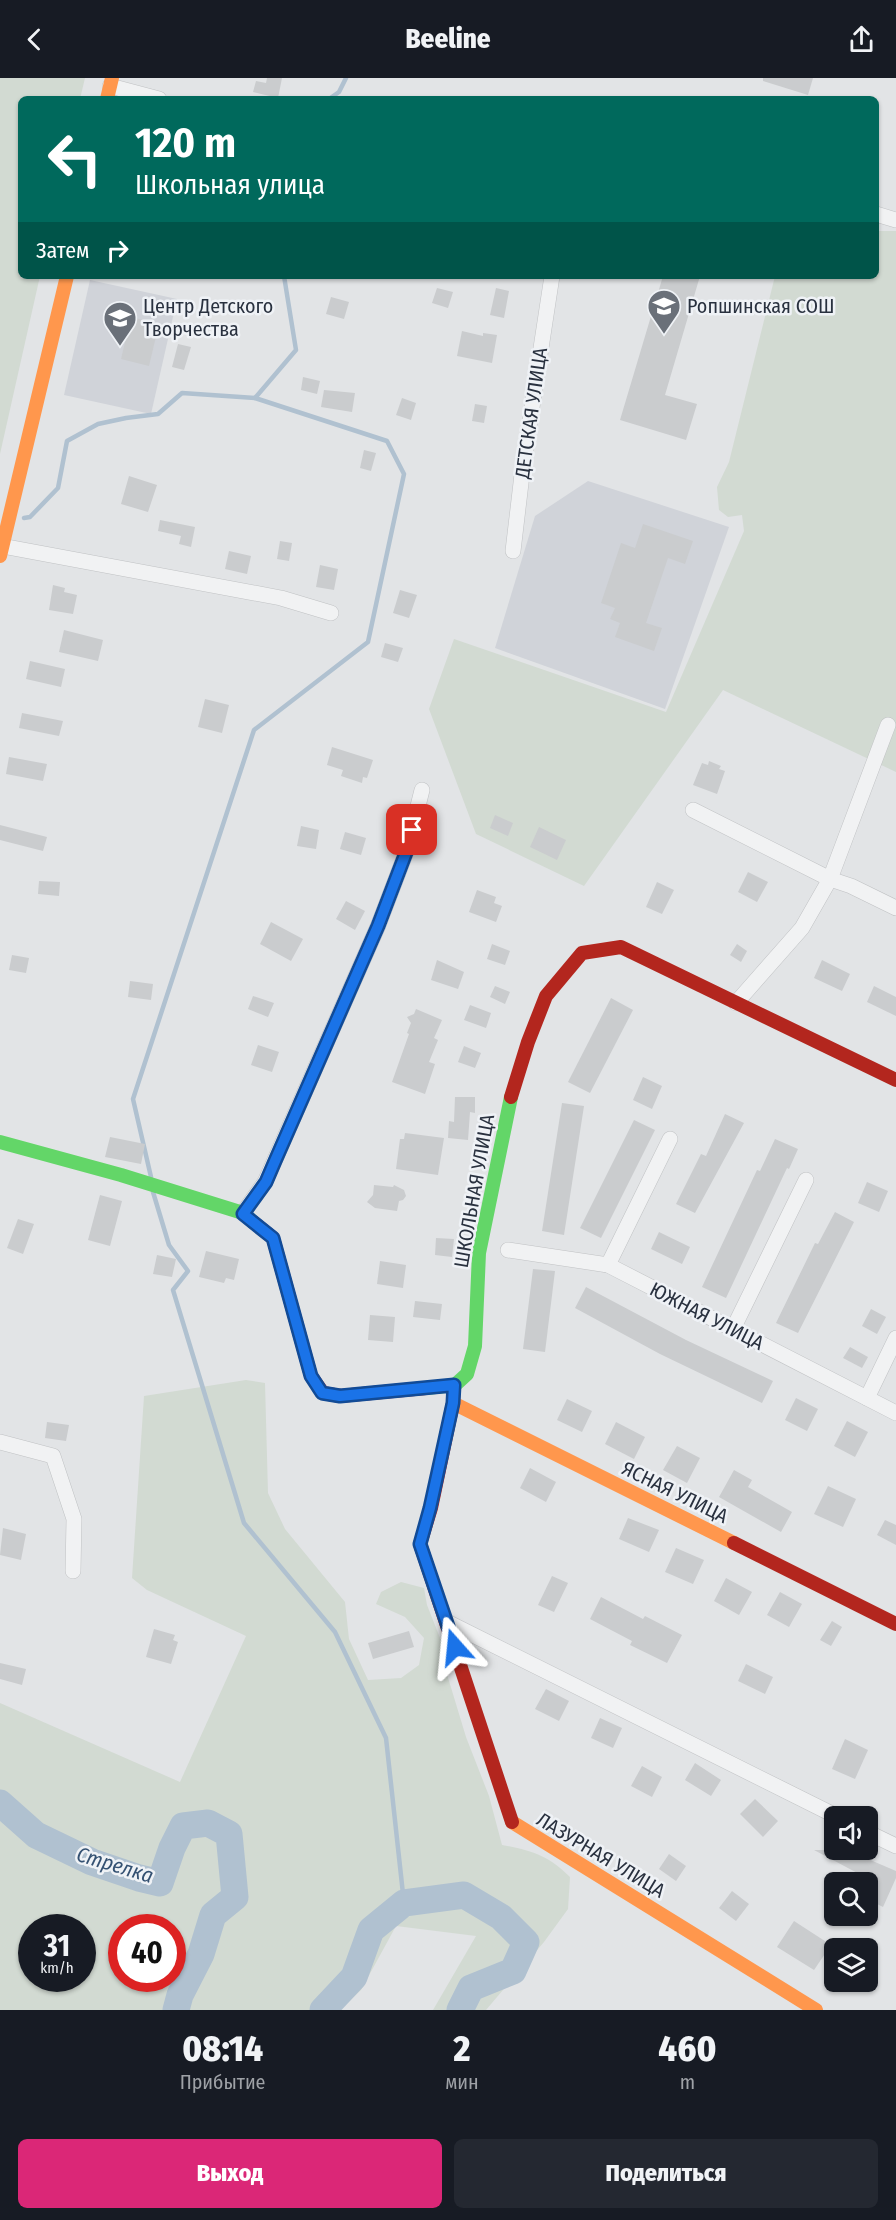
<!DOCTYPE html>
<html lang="ru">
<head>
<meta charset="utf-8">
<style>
	body { margin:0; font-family:"Fira Sans Condensed",sans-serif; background:#242831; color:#f1f3f6; height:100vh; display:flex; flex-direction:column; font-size:22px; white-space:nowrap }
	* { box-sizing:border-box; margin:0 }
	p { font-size:20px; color:#9ea1a6 }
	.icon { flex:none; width:33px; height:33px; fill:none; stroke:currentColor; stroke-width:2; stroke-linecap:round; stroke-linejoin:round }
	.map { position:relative; height:1932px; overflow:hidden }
	.details { display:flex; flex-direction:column; background:#171b24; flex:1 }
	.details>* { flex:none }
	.guide { position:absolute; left:18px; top:18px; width:861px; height:183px; border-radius:9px; box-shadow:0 2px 4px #0004; background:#00695c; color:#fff; overflow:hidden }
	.buttons { position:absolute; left:824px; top:1728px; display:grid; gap:12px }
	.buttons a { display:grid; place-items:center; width:54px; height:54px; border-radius:9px; background:#171b24; box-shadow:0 2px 4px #0004; font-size:30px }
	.speed { position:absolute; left:18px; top:1836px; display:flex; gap:12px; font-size:30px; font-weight:700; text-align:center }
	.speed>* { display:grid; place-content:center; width:78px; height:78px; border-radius:50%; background:#171b24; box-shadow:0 2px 4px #0004; line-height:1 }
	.speed small { font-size:15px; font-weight:400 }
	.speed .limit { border:9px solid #d22; background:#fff; color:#111 }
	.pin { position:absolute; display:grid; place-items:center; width:51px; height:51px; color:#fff; margin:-26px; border-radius:12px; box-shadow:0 3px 9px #0006 }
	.me { position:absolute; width:66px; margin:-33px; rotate:342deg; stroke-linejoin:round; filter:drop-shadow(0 0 4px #0008) }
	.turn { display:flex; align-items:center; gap:21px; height:126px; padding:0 18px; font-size:27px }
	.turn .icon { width:78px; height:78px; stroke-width:2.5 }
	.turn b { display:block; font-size:42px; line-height:51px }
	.then { display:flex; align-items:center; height:57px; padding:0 18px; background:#0003; gap:12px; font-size:22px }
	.eta { display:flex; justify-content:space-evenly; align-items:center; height:102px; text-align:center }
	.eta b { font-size:36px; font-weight:800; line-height:42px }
	.cta { display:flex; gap:12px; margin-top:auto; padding:12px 18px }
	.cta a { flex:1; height:69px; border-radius:9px; background:#db2777; color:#fff; font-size:24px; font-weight:800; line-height:69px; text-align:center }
	.cta a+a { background:#242831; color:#f1f3f6 }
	header { display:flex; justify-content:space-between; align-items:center; height:78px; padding:0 18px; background:#171b24; font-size:27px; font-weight:800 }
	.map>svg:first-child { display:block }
	.built { fill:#d0d3d9 }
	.green { fill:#d2dad2; fill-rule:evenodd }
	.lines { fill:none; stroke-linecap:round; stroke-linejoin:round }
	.stream { stroke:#b0c1d0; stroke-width:4.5 }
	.river { stroke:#b0c1d0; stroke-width:27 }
	.building { fill:#caccce }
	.street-casing { stroke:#c0c2c4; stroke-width:16 }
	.street { stroke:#f1f2f3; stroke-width:15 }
	.fast { stroke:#63d668; stroke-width:14 }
	.slow { stroke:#ff974d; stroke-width:14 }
	.jam { stroke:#b3261e; stroke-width:14 }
	.route-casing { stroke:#114b97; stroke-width:15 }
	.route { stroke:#1a73e8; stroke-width:10 }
	.labels { text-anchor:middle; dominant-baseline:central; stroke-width:5; stroke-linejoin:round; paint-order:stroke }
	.poi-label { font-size:20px; fill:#29313f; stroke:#eff2f6; text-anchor:start }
	.street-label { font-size:20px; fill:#29313f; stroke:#eff2f6 }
	.water-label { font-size:21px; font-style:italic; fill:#345172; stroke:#eff2f6 }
</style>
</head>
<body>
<header><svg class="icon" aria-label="back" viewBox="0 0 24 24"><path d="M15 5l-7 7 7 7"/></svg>Beeline<svg class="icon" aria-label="share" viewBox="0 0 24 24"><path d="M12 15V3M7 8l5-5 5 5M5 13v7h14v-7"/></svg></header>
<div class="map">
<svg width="896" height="1932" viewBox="0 0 896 1932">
	<rect width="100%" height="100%" fill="#e2e4e6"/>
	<g class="built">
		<path d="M90,202L177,221L151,336L64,317Z"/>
		<path d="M588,403L729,449L665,631L495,570L535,438Z"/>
	</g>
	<g class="green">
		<path d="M0,0H85L80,21H21V198H40L0,376Z"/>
		<path d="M876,153H896V694L723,612L584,808L476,756L429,631L454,561L666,634L744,453L742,437L728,439L719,432L717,409L729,384L775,198H876Z"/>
		<path d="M246,1302L265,1305L268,1415L285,1451L345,1524L349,1561L368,1602L401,1600L419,1587L424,1560L405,1539L376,1526L381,1514L401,1504L424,1510L427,1527L442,1565L446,1593L466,1659L489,1718L502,1767C531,1772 549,1778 570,1799L568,1831L544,1864L486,1932H433L476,1858L396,1848L361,1912L340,1932H0V1625L180,1704L246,1558L147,1512L132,1500L144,1318ZM32,1850H82V1900H32ZM122,1850H172V1900H122Z"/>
	</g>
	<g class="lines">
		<g class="stream">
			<path d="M329,21L339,14L346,0"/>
			<path d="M24,440L30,439L58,410L67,363L98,346L126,340L158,336L182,315L255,320"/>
			<path d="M151,1099L133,1021L254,652L368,564L404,396L387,363L255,320L296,272L284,198"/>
			<path d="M153,1114L169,1167L188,1193L173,1212L244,1445L335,1554L386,1660L404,1825"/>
		</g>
		<g class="river">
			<path d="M0,1725L36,1757L92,1784L139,1800L160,1805L172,1770L183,1748L208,1745L229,1756L235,1819L213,1837L201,1876L180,1917L176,1932"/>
			<path d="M323,1932L354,1899L371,1852L404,1825L464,1817L501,1839L526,1864L513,1893L471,1910L460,1932"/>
		</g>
	</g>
	<g class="building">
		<path d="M267,0H282L278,20L253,14L256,3L266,5Z"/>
		<path d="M763,0H813L808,17L763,3Z"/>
		<path d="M663,198H700L665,317L697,326L686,362L620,342Z"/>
		<path d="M437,210L453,214L448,230L432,225Z"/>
		<path d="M496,210L509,213L504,240L490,237Z"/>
		<path d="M331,219L349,224L344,241L326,236Z"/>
		<path d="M131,239L159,246L149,288L121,281Z"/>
		<path d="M462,253L483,258V255L497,257L492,285L457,278Z"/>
		<path d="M178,266L191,269L184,292L172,289Z"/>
		<path d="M303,299L320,303L317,316L301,312Z"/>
		<path d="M324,312L355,315L352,334L321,329Z"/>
		<path d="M402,320L416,325L411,342L396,337Z"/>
		<path d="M475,326L487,328L484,345L472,343Z"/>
		<path d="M364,372L376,375L371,393L360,390Z"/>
		<path d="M129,398L157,407L148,434L121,426Z"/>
		<path d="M160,442L195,449L191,469L179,466L181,458L158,453Z"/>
		<path d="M643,446L693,463L685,486L668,480L646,545L662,550L654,573L615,559L620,545L610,541L615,530L601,525L621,465L635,470Z"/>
		<path d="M280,463L292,465L289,483L277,481Z"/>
		<path d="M229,473L251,478L247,496L225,491Z"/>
		<path d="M320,487L338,491L334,512L316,509Z"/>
		<path d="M53,507L65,510L64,514L77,517L73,536L49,532Z"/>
		<path d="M400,512L417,517L409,540L393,535Z"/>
		<path d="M64,552L103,562L98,583L59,574Z"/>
		<path d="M385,565L403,570L398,584L381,579Z"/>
		<path d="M30,583L65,591L61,609L26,601Z"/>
		<path d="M205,621L229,627L222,655L198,649Z"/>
		<path d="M22,635L63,643L59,658L19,650Z"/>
		<path d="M332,669L373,682L367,700L363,699L362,705L341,698L343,692L327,687Z"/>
		<path d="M9,679L47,686L43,703L6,696Z"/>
		<path d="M709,683L721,688L719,691L725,693L717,716L693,707L702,685L708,687Z"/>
		<path d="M495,737L513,745L508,758L490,750Z"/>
		<path d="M0,747L47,759L43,773L0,762Z"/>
		<path d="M301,748L319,752L316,771L297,768Z"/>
		<path d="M539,749L566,762L557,782L530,769Z"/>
		<path d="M345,754L366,760L361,777L340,771Z"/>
		<path d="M748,794L768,804L757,824L738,814Z"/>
		<path d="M39,803L60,804L59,818L38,816Z"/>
		<path d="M657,804L674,812L662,836L646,829Z"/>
		<path d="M477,812L496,819L494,825L502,828L496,844L469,834Z"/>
		<path d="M346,823L365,833L355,852L336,841Z"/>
		<path d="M271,844L303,861L291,883L260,866Z"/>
		<path d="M492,866L510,873L505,887L487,881Z"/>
		<path d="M737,866L747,873L741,884L730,877Z"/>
		<path d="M12,877L29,880L26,895L9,892Z"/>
		<path d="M437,882L464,894L458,911L431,902Z"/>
		<path d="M822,882L850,896L842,913L814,900Z"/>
		<path d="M130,903L153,906L151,922L128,919Z"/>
		<path d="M495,908L510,914L505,926L490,919Z"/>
		<path d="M874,908L896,919V938L867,924Z"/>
		<path d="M253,918L274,925L268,939L248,931Z"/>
		<path d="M611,920L633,932L590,1015L568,1004Z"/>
		<path d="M470,927L491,935L486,950L464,942Z"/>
		<path d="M416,931L442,942L434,960L438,962L429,984L435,986L425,1016L392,1004L409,956L407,955L411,945L407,939L414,936Z"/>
		<path d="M258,967L279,974L272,994L251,987Z"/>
		<path d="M464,968L481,975L475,990L458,984Z"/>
		<path d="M643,999L662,1008L652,1031L633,1022Z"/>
		<path d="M455,1019H475V1035L470,1034L468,1062L448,1060L449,1043L454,1044Z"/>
		<path d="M562,1025L584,1028L564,1157L542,1153Z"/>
		<path d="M725,1036L744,1045L695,1135L676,1126L701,1076L706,1078Z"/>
		<path d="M634,1042L655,1052L601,1160L580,1150Z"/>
		<path d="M405,1055L444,1060L438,1097L396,1091L400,1061H404Z"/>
		<path d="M110,1059L145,1066L141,1086L105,1079Z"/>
		<path d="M775,1061L798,1071L789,1091L787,1090L726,1220L702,1209L757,1092L760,1093Z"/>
		<path d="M867,1104L888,1113L879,1134L858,1125Z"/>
		<path d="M374,1107L393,1109L394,1107L404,1112L406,1118L403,1122L399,1123L397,1133L375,1130L367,1124L373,1117Z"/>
		<path d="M100,1117L122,1123L110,1168L88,1162Z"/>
		<path d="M835,1134L854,1144L798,1255L776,1245L815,1165L818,1166Z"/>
		<path d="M18,1141L34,1146L23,1176L7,1170Z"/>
		<path d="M659,1154L690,1169L682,1186L651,1171Z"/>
		<path d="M436,1160L454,1161L452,1179L435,1177Z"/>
		<path d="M206,1173L239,1181L234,1202L226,1200L224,1205L199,1199Z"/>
		<path d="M157,1177L176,1181L172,1199L153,1196Z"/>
		<path d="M380,1183L406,1187L403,1210L377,1206Z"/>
		<path d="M533,1191L555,1193L545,1274L523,1271Z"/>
		<path d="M586,1209L686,1262L773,1303L762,1325L660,1276L575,1230Z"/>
		<path d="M415,1223L442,1226L440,1242L413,1239Z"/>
		<path d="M871,1231L886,1239L877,1256L862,1248Z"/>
		<path d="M370,1237L395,1239L393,1264L368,1262Z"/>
		<path d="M850,1269L868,1279L862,1290L843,1280Z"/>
		<path d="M796,1320L818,1331L807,1353L785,1342Z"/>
		<path d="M567,1321L592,1333L582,1354L557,1342Z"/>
		<path d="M847,1343L868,1354L855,1379L834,1368Z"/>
		<path d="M47,1344L69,1347L66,1363L45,1360Z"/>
		<path d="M616,1344L645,1359L634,1381L605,1366Z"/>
		<path d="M677,1368L700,1380L687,1405L663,1392Z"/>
		<path d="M530,1390L556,1404L546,1424L520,1410Z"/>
		<path d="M734,1392L752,1402L748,1409L792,1434L781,1454L719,1419Z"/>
		<path d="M828,1408L856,1421L843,1449L814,1436Z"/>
		<path d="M628,1440L659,1452L649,1474L619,1461Z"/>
		<path d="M885,1442L896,1447V1467L877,1457Z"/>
		<path d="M3,1450L26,1456L21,1482L0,1477Z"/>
		<path d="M676,1470L704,1482L693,1506L665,1494Z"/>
		<path d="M552,1498L568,1505L554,1534L538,1527Z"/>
		<path d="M726,1500L752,1514L739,1537L714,1523Z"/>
		<path d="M780,1514L802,1526L789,1549L767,1537Z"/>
		<path d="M601,1519L643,1541L645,1538L682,1557L667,1585L630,1567L632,1563L590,1541Z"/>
		<path d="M832,1543L842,1549L831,1568L820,1562Z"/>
		<path d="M154,1551L175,1557L173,1562L178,1564L171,1586L146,1579Z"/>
		<path d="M409,1553L414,1569L373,1581L368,1565Z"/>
		<path d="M0,1585L26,1591L22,1607L0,1601Z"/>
		<path d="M746,1586L773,1599L765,1616L738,1603Z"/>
		<path d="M546,1611L569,1623L559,1643L535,1631Z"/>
		<path d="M600,1640L622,1650L613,1670L591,1660Z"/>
		<path d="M845,1661L868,1672L855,1701L832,1691Z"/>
		<path d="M695,1685L721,1702L711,1718L685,1702Z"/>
		<path d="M642,1688L662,1699L652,1719L631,1708Z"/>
		<path d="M755,1721L778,1743L763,1759L740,1736Z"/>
		<path d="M814,1772H847L896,1793V1800L883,1829L867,1821V1804H860L863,1798Z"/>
		<path d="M669,1776L686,1788L676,1803L659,1791Z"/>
		<path d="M732,1813L749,1826L736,1843L719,1830Z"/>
		<path d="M794,1843L831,1867L814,1892L777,1869Z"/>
	</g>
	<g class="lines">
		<g class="street-casing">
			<g id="street">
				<path d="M110,8L159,21"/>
				<path d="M876,136L896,142"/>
				<path d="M2,468L281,520L331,535"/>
				<path d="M513,473L523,388L552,198"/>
				<path d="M693,732L830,801L851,808L896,830"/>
				<path d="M736,925L802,850L830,801L888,647"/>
				<path d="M243,1135L265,1104L378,848L407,772L422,712"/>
				<path d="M508,1172L608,1187L896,1335"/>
				<path d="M608,1187L670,1061"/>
				<path d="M733,1251L806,1102"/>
				<path d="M867,1320L896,1260"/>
				<path d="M0,1364L53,1378L74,1441L73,1493"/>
				<path d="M447,1544L836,1738"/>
				<path d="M867,1754L896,1768"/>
			</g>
		</g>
		<use href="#street" class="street"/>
		<g class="fast">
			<path d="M0,1064L121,1097L243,1135L253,1144"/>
			<path d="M426,1310L455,1307L467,1296L475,1268L479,1175L511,1019"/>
		</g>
		<g class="slow">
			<path d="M107,21L112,0"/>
			<path d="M0,478L67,198"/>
			<path d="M454,1314L453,1325L734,1465"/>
			<path d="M512,1744L816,1932"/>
		</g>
		<g class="jam">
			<path d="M511,1019L528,964L546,918L582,875L621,869L896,1002"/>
			<path d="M253,1144L273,1160L311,1298L323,1315L340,1318L426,1310"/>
			<path d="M453,1325L431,1430L420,1466L512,1744"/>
			<path d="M734,1465L896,1546"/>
		</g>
	</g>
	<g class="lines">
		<g class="route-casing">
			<path id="route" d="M412,752L407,772L378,848L275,1083L266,1104L243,1136L273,1160L311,1298L322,1315L340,1318L454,1307L453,1325L430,1430L420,1466L455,1569"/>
		</g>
		<use href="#route" class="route"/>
	</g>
	<defs>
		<g id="school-pin" transform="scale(1.725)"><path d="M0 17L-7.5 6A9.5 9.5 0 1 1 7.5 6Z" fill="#6a7079" stroke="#eff2f6"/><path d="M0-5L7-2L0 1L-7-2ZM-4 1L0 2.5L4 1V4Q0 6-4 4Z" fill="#fff"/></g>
	</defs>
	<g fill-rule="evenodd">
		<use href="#school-pin" x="664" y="228"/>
		<use href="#school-pin" x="120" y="240"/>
	</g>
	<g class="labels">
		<g class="poi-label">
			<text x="143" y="228">Центр Детского<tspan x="143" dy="23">Творчества</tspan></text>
			<text x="687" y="228">Ропшинская СОШ</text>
		</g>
		<g class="street-label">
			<text transform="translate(531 335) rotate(-82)">ДЕТСКАЯ УЛИЦА</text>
			<text transform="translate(474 1113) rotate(-80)">ШКОЛЬНАЯ УЛИЦА</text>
			<text transform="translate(707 1238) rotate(27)">ЮЖНАЯ УЛИЦА</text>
			<text transform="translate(675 1414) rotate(26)">ЯСНАЯ УЛИЦА</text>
			<text transform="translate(601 1777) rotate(31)">ЛАЗУРНАЯ УЛИЦА</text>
		</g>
		<g class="water-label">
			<text transform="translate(115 1787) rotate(17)">Стрелка</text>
		</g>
	</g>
</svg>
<div class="buttons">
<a><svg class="icon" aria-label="sound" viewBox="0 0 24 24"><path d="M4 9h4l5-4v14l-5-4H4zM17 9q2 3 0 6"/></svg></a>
<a><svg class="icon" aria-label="search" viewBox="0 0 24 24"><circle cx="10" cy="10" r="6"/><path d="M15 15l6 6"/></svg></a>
<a><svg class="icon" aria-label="layers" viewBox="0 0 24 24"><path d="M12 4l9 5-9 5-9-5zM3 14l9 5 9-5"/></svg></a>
</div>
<div class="speed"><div>31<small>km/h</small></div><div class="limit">40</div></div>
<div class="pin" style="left:412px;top:752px;background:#d93025"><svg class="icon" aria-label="arrive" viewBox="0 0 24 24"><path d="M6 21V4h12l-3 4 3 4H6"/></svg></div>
<svg class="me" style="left:455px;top:1569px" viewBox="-20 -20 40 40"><path d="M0-17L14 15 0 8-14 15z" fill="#1a73e8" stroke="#fff" stroke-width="4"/></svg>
<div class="guide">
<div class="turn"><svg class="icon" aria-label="left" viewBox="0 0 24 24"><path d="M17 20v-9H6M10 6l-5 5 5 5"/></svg><div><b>120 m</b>Школьная улица</div></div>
<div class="then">Затем<svg class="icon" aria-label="right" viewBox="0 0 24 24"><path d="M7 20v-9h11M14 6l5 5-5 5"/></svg></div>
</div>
</div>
<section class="details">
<div class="eta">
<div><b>08:14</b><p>Прибытие</p></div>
<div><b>2</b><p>мин</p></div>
<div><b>460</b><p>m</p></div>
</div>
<div class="cta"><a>Выход</a><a>Поделиться</a></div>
</section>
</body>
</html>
